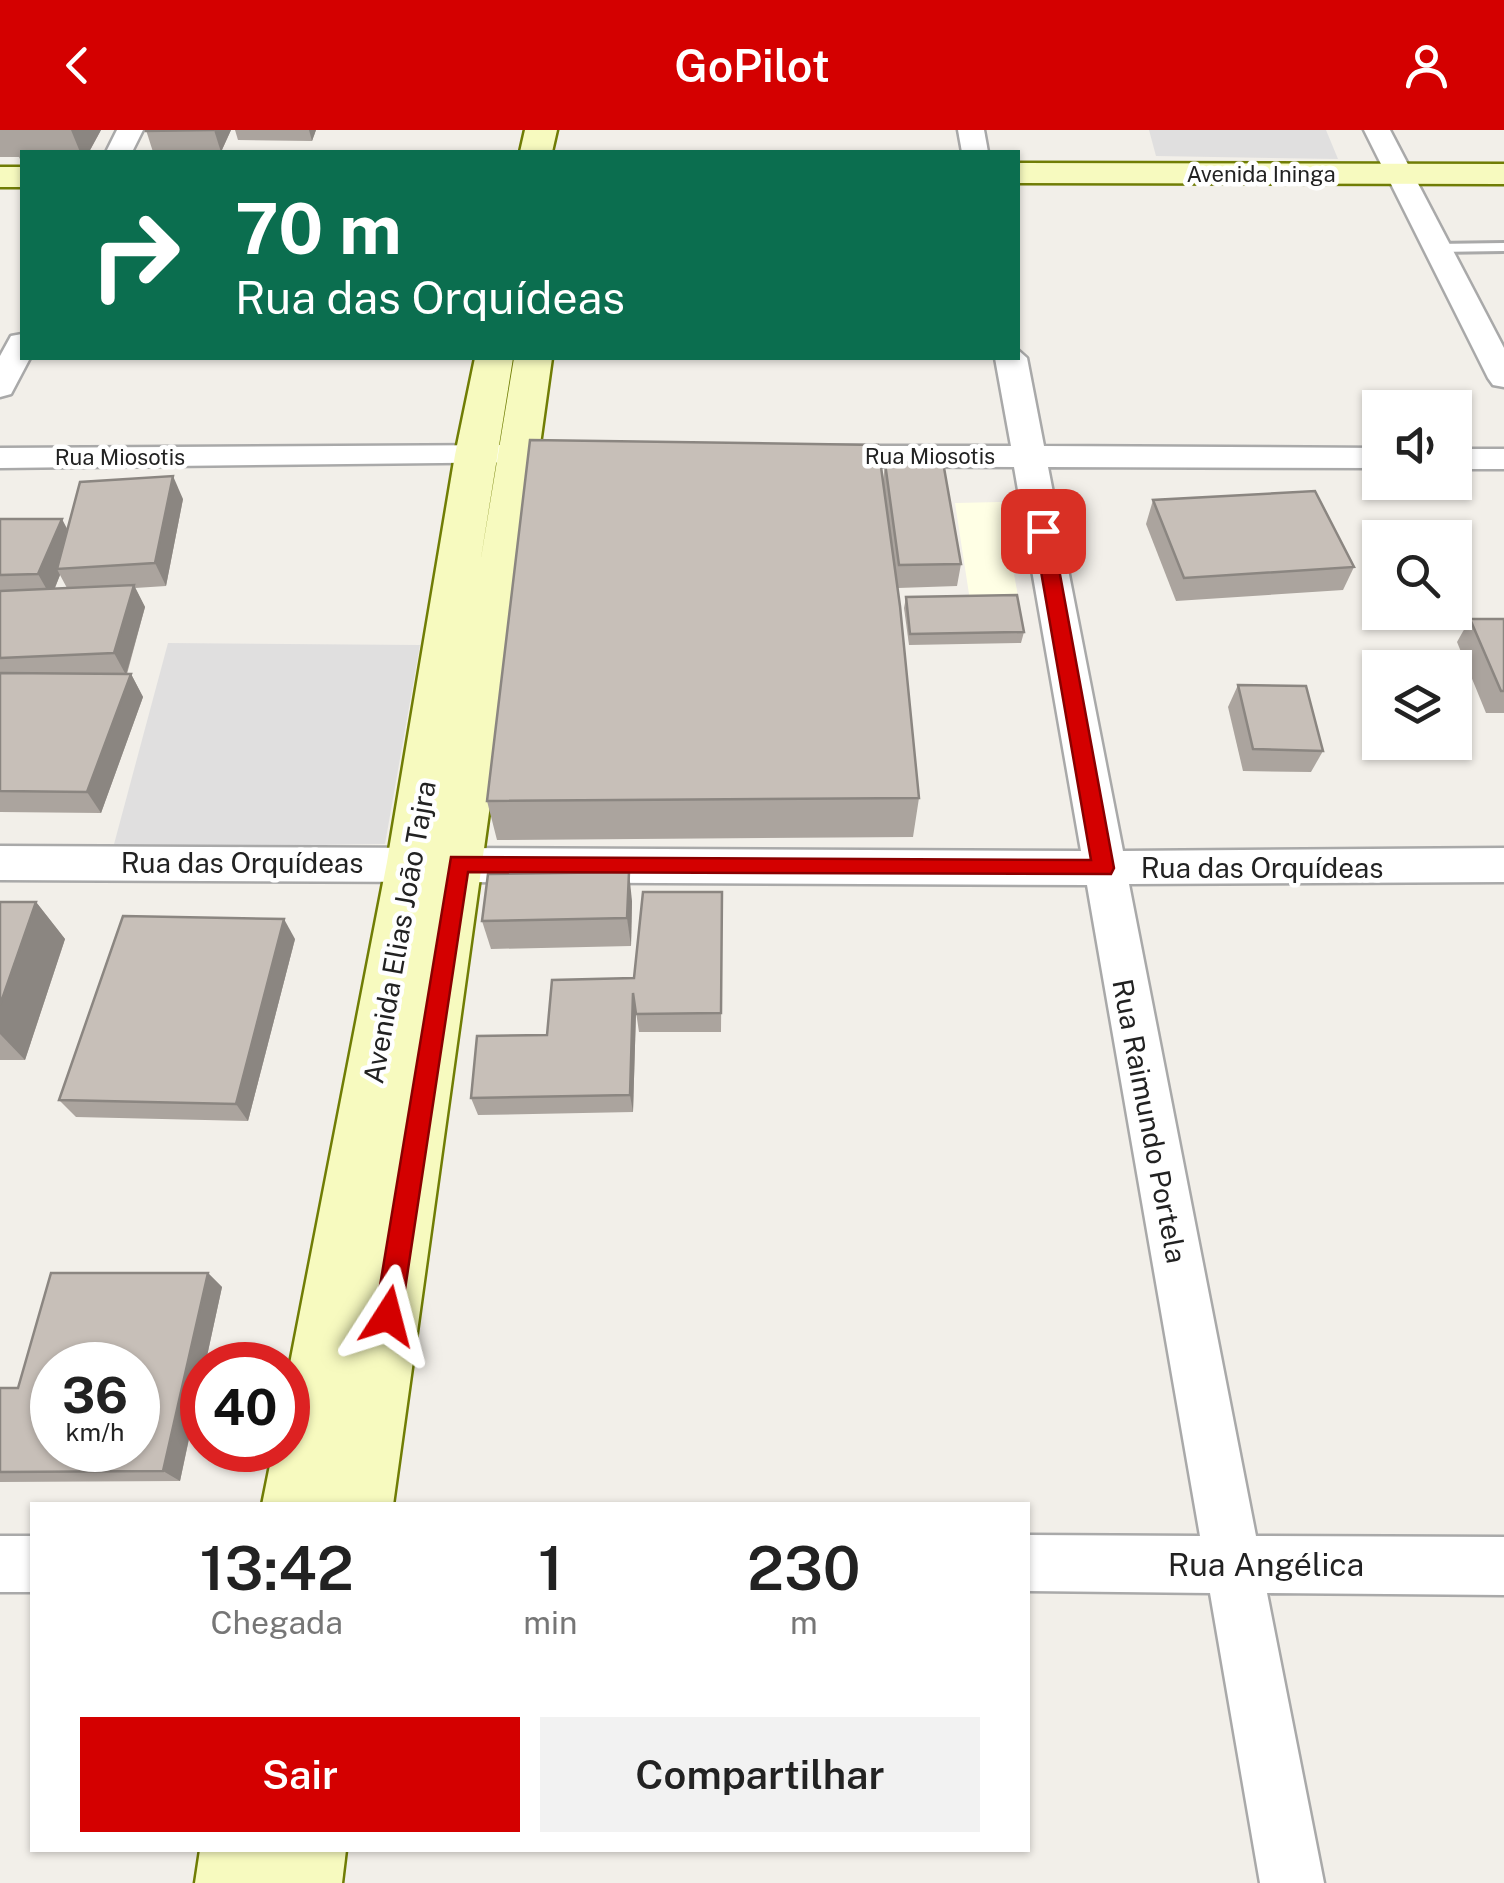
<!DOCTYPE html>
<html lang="pt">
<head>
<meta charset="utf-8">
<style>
	body { margin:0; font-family:"Public Sans",sans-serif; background:#f2f2f2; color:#222; height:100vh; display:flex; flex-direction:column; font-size:38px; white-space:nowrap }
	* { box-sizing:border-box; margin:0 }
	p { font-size:32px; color:#767676 }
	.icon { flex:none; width:55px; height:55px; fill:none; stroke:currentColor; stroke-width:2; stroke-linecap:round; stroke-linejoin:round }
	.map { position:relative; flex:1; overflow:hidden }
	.panel { position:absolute; left:30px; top:1372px; width:1000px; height:350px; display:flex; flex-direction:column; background:#fff; border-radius:0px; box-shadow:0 2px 8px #0004 }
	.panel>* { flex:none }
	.top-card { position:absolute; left:20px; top:20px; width:1000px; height:210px; border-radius:0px; box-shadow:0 2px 8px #0004; background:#0b6e4f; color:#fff; overflow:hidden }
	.fabs { position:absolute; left:1362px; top:260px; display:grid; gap:20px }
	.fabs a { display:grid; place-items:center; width:110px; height:110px; border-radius:0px; background:#fff; box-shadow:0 2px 8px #0004; font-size:50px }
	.speed { position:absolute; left:30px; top:1212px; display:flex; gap:20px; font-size:50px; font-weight:700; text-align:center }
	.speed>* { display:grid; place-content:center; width:130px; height:130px; border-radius:50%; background:#fff; box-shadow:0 2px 8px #0004; line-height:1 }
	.speed small { font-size:25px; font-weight:400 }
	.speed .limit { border:15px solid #d22; background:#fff; color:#111 }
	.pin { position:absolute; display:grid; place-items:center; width:85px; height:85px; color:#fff; margin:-42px; border-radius:20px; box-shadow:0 5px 15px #0006 }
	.me { position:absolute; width:110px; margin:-55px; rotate:9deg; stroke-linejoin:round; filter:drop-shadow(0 0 8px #0008) }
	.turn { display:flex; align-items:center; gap:35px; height:210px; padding:0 50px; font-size:45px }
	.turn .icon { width:130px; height:130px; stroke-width:2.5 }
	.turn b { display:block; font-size:70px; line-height:85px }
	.eta { display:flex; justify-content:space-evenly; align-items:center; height:170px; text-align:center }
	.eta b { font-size:60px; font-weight:600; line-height:70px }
	.cta { display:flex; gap:20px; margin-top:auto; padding:20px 50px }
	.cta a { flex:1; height:115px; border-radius:0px; background:#d40000; color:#fff; font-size:40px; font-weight:600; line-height:115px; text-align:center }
	.cta a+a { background:#f2f2f2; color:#222 }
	header { display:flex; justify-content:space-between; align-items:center; height:130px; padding:0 50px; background:#d40000; color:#fff; font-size:45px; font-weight:600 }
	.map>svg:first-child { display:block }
	.residential { fill:#e0dfdf }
	.education { fill:#ffffe5 }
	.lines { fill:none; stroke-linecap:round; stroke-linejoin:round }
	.lane-casing { stroke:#a9a9a9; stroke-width:6 }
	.street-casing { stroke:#a9a9a9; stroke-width:5 }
	.secondary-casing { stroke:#707d05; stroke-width:5 }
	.lane { fill:#fff; fill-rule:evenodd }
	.street { fill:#fff; fill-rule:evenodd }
	.secondary { fill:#f7fabf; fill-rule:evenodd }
	.wall { fill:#aba49e; fill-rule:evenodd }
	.shaded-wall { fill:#8b8681 }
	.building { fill:#c7bfb8; stroke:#8b8681; stroke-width:2.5; fill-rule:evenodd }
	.route { fill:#d40000; stroke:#8a0000; stroke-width:2.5 }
	.labels { text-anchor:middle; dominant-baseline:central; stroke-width:9; stroke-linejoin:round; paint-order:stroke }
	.far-street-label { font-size:22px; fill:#222; stroke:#fff }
	.street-label { font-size:28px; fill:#222; stroke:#fff }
	.near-street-label { font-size:32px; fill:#222; stroke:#fff }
</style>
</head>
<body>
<header><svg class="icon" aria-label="back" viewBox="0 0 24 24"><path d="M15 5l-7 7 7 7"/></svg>GoPilot<svg class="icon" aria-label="person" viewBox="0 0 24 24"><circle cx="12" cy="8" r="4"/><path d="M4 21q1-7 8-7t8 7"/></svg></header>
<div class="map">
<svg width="1504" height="1753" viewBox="0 0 1504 1753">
	<rect width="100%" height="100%" fill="#f2efe9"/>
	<g class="residential">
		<path d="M1149,0H1326L1338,29L1156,26Z"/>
		<path d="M168,513L420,515L385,714L113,718Z"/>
	</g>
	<path class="education" d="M1001,372L1020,477H971L955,373Z"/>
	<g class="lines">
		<g class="lane-casing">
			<path id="lane" d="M1504,113V121L1436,122L1429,118L1436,114Z"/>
		</g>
		<g class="street-casing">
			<g id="street">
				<path d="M117,0H143L132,22H106Z"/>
				<path d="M958,0H984L988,22H962Z"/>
				<path d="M1364,0H1390L1504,218V257L1493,255L1488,248Z"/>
				<path d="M22,204V228H30L11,264L0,267V226L11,206Z"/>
				<path d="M1018,220L1027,228L1044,316L1380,318V338L1048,337L1123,721L1504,718V752L1129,754L1256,1406L1504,1407V1465L1267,1463L1324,1753H1260L1210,1463L1028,1461V1405L1200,1406L1087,755L0,750V716L1081,721L1014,337L817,336L805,333L800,326L805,319L817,316H1011L995,228H1018Z"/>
				<path d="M513,315L525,318L530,325L525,332L0,338V318Z"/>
				<rect x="1455" y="319" width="49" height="20"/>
				<rect x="0" y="1406" width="32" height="56"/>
			</g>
		</g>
		<g class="secondary-casing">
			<g id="secondary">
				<path d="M525,0H557L552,22H520Z"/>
				<path d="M1018,33L1504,34V54L1018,53Z"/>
				<rect x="0" y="37" width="22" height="20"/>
				<path d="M475,228H513L480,434L514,228H552L393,1375H262L273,1320H288V1244L387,732L455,325Z"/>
				<path d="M200,1720H346L342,1753H195Z"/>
			</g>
		</g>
		<use href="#lane" class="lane"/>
		<use href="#street" class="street"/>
		<use href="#secondary" class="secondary"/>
	</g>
	<g class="wall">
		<path d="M0,0H101L89,22H22V33L19,27H0Z"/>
		<path d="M146,0H231L221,22H153Z"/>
		<path d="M235,0H316L312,11L238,10Z"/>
		<path d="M885,333L961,434L957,456L898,458L919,668L913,707L497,710L487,671L883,352Z"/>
		<path d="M183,369L166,456L135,458L145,477L127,544H131L143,567L101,683L0,682V389L68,400ZM60,445L67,458H55Z"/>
		<path d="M1153,370L1354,437L1343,460L1176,471L1146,394Z"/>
		<path d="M906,467L1024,502L1021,513L909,515L904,478Z"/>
		<path d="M1470,489H1504V583H1486L1457,512Z"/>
		<path d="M1238,555L1323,621L1311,642L1243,641L1228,577Z"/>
		<path d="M632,771L631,816L491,819L482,791Z"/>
		<path d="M0,772H36L65,809L25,930H0Z"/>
		<path d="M722,782L721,902H639L636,882L633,982L478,985L471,968L547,905L634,848Z"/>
		<path d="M295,809L248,991L76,987L59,970Z"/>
		<path d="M208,1143L222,1157L180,1351L0,1352V1258H18Z"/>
	</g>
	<g class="shaded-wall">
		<path d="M71,0H101L89,22H80Z"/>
		<path d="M214,0H231L221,22Z"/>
		<path d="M309,0H316L312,11Z"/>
		<path d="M173,346L183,369L166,456L155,433Z"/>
		<path d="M62,389L74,412L57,439L60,445L51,467L38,444Z"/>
		<path d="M134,455L145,477L126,545L114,523Z"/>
		<path d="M131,544L143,567L101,683L87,662Z"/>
		<path d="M629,742L632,771L631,816L627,788Z"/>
		<path d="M36,772L65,809L25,930L0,904V875Z"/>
		<path d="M284,789L295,809L248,991L236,974Z"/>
		<path d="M633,863L636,882L633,982L630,965Z"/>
		<path d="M208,1143L222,1157L205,1235H202V1246L180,1351L163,1341Z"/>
	</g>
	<g class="building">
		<path d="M146,0H214L146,1Z"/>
		<path d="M530,310L878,315L900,476L919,668L487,671Z"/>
		<path d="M943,332L961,434L899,435L885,333Z"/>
		<path d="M173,346L155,433L57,439L80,352Z"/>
		<path d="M1315,361L1354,437L1184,448L1153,370Z"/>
		<path d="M0,389H62L38,444L0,445Z"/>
		<path d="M134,455L114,523L0,528V461Z"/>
		<path d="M1017,465L1024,502L910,504L906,467Z"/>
		<path d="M1470,489H1504V561H1501Z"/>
		<path d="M0,543L131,544L87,662L0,661Z"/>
		<path d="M1238,555L1306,556L1323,621L1253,619Z"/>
		<path d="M629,742L627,788L482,791L488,744Z"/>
		<path d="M643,762H722L721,883L636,884L633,863L630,965L471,968L477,906L547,905L552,850L634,848Z"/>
		<path d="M0,772H36L0,875Z"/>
		<path d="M123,786L284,789L236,974L59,970Z"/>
		<path d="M51,1143H208L163,1341L0,1342V1258H18ZM52,1235H138V1320H52Z"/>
	</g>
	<path class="route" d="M1043,395L1052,401L1114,738L1111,744L468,742L401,1186L397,1195L388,1199L379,1195L375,1186L451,727L1091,730L1034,401Z"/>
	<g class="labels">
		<g class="far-street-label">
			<text x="1261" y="44">Avenida Ininga</text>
			<text x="930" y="326">Rua Miosotis</text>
			<text x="120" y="327">Rua Miosotis</text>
		</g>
		<g class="street-label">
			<text x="242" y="732">Rua das Orquídeas</text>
			<text x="1262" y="737">Rua das Orquídeas</text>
			<text transform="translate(399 802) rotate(-80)">Avenida Elias João Tajra</text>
			<text transform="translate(1150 991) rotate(79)">Rua Raimundo Portela</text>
		</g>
		<g class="near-street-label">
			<text x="1266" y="1434">Rua Angélica</text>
		</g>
	</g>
</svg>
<div class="fabs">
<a><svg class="icon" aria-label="sound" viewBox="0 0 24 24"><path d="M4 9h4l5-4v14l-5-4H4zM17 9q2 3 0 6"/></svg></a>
<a><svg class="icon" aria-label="search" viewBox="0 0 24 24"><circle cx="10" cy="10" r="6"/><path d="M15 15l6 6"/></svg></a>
<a><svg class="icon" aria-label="layers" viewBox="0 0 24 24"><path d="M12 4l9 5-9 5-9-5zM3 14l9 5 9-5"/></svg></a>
</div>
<div class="speed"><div>36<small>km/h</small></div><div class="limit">40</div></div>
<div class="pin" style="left:1043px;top:401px;background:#d93025"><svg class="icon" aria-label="arrive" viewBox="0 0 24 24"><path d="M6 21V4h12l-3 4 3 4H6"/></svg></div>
<svg class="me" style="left:388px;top:1186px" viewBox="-20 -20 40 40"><path d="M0-17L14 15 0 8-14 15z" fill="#d40000" stroke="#fff" stroke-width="4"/></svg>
<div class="top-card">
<div class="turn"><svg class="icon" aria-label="right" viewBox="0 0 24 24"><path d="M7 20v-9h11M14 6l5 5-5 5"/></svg><div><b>70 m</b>Rua das Orquídeas</div></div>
</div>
<section class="panel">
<div class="eta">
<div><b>13:42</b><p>Chegada</p></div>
<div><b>1</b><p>min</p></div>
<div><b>230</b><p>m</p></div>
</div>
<div class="cta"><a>Sair</a><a>Compartilhar</a></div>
</section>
</div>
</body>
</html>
